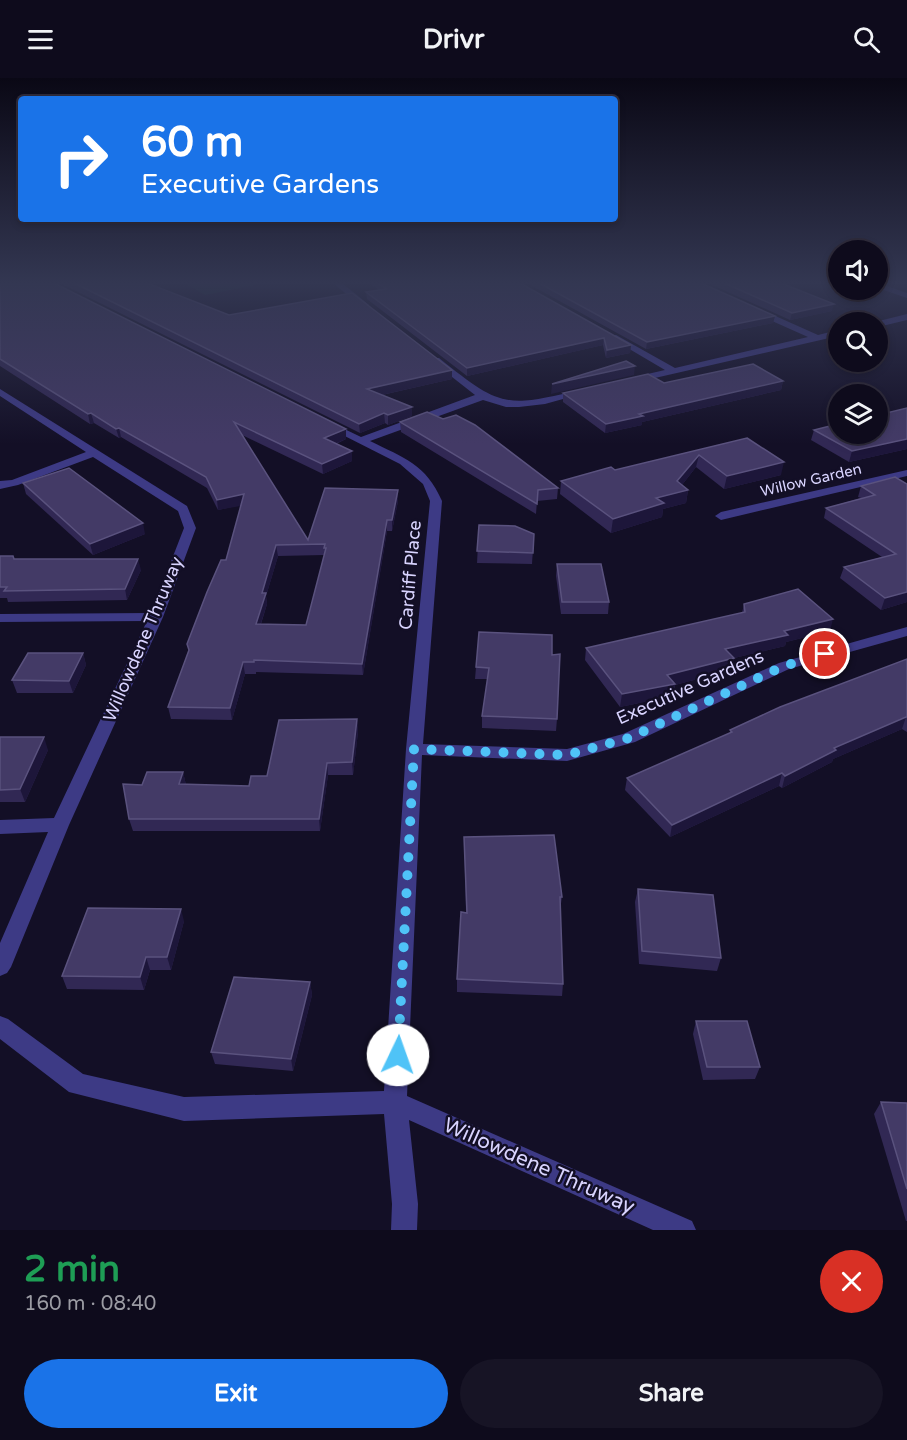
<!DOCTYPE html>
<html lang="en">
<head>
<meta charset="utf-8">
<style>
	body { margin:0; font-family:"Varela Round",sans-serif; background:#171425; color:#f1f3f6; height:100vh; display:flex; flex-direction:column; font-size:22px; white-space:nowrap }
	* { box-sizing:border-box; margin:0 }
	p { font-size:20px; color:#9b9ba3 }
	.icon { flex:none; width:33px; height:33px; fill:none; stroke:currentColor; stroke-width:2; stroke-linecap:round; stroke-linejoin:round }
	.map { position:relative; height:1152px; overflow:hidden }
	.details { display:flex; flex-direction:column; background:#0e0b1c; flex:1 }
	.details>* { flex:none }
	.top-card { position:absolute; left:18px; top:18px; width:600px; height:126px; border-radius:6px; box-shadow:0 3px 9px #0003,0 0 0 2px #2e2b3b; background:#1a73e8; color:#fff; overflow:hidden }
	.controls { position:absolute; left:828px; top:162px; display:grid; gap:12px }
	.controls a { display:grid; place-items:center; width:60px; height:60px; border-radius:50%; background:#0e0b1c; box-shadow:0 3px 9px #0003,0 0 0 2px #2e2b3b; font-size:30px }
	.pin { position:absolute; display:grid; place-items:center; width:51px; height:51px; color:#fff; margin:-26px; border:3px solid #fff; border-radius:50%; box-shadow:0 2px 6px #0007 }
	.me { position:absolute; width:66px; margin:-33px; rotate:3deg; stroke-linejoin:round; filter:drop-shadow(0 0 4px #0008) }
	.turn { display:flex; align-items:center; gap:21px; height:126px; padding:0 24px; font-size:27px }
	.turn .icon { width:78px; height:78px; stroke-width:2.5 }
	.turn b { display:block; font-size:42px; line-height:51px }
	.round { display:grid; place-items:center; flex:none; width:63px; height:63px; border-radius:32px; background:#171425 }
	.head { display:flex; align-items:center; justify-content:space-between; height:102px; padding:0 24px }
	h1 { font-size:36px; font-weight:700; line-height:45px; color:#1e9e55 }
	.button { display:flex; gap:12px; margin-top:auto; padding:12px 24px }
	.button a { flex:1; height:69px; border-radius:36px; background:#1a73e8; color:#fff; font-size:24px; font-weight:700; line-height:69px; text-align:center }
	.button a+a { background:#171425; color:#f1f3f6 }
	header { display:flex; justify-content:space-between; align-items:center; height:78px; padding:0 24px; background:#0e0b1c; font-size:27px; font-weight:700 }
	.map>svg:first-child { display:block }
	.green { fill:#12302f }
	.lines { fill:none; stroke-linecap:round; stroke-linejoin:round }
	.minor { fill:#3d3a85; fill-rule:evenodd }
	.wall { fill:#312854; fill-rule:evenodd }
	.shaded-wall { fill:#1d163a }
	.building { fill:#433a66; stroke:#5a527e; stroke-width:1.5; fill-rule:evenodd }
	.route { stroke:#4fc3f7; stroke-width:10; stroke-dasharray:0 18 }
	.labels { text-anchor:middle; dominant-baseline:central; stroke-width:5; stroke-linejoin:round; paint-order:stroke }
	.far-street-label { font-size:15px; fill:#d9d4ff; stroke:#130f26 }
	.street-label { font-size:18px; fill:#d9d4ff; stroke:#130f26 }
	.near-street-label { font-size:21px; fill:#d9d4ff; stroke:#130f26 }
</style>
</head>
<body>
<header><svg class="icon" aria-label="menu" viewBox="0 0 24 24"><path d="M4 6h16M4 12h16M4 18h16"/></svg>Drivr<svg class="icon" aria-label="search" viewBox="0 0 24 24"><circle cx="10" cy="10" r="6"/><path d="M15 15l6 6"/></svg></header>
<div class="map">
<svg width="907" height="1152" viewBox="0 0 907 1152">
	<rect width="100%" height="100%" fill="#130f26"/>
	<path class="green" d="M184,205H265L205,217Z"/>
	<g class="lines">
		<g class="minor">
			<path d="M333,205H342L369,227L362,229Z"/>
			<path d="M878,205L907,215V220L878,210Z"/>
			<path d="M755,229L818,257L838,252V258L633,305L628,302L630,300L665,292L609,259L616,257L675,290L808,259L752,234V230Z"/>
			<path d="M907,236V242L878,249V244H875Z"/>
			<path d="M433,280H439C501,330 506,330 583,311L588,314L545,326L519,329H506L483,322L370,363C404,380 426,386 442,423L423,666L567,671L623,656L779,585L907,549V558L789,591L635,664L567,683L422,677L407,1018L692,1143L696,1152H653L409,1042L418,1126L417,1152H391L392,1126L384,1036L184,1043L69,1014L0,961V938L8,941L83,996L184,1019L384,1013L406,671L430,423L423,406L400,386L325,348L326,346H334L361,359L475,317L433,284Z"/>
			<path d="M0,311L187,428L196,450L163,539L69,747L11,889L7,895L0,898V865L48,754L0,756V742L54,740L147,543L0,544V536L151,535L184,450L178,433L93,379L18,407L0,411V403L12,402L86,374L0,318Z"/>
			<path d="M907,392V398L721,442L715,438L721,434Z"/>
		</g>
	</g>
	<g class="wall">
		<path d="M0,205L346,351V361L336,366L352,373V383L323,396L242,357L308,462L398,412V423L392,453H387L363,597L256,594V596H245L232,642L171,641L168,629L189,573L187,566L226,482L241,427L218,432L207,410L121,359L119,360L94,345L90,346L0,288ZM324,477L306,547L261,546L267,526L266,518L278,478Z"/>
		<path d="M60,205H147L229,237L452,292V301L382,317L412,329V338L388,347L385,345L360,355Z"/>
		<path d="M369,205H520L631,267L630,275L606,280L603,267L467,298L367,221L366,214L379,212Z"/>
		<path d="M527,205H701L775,238L773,245L646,271Z"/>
		<path d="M708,205H796L786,207L832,233L790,242Z"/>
		<path d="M783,303L781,312L642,344V347L605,355L563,324V315L664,305Z"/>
		<path d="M907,330V371L849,384L811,362L814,352Z"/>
		<path d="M400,344L558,410L557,421L537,423L536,436L401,354Z"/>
		<path d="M747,360L781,397L724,411L696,389L682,407L688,412L686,425L663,431L662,439L611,455L560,416L561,403L615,392Z"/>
		<path d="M895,399L907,524L881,532L840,500L844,489L882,479L824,440L826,430L861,420L858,419L861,408Z"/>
		<path d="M23,405L145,456L93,477L26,416Z"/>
		<path d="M479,447L534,456L532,486L477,485Z"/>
		<path d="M0,478L14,481L141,492L127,522L8,524L7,520H0Z"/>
		<path d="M557,486L609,524L608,536H561L556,498Z"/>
		<path d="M744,526L830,553L786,564L785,568L734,580L732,592L675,607L673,618L620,629L585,582L586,570L742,535Z"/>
		<path d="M83,575L86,587L73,615H17L12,602Z"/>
		<path d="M552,577L557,641L556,653L482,650V638L488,601H475L476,589Z"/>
		<path d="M907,581V654L902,651L833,681L832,684L782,710L779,708L670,759L625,712L627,700L730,655V652Z"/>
		<path d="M357,641L358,654L353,697H328L320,753H133L129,741L142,707L183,694L186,707L249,708L267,698Z"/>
		<path d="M0,660L48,672L25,724H0Z"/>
		<path d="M464,759L562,819L560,832L563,906L562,918L457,914V901L466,834Z"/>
		<path d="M638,811L721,880L717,893L639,886L635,824Z"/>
		<path d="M184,843L171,892H150L144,912L67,911L62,898Z"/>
		<path d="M310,904L312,917L293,993L215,986L211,974Z"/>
		<path d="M696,943L760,989L755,1001L703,1002L693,956Z"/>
		<path d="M881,1024L907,1025V1143H906L874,1036Z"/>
	</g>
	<g class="shaded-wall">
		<path d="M774,205H796L774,210Z"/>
		<path d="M834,226L832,233L790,242L792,235Z"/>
		<path d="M775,238L773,245L646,271L647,264Z"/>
		<path d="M604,260L603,267L467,298V290Z"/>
		<path d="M631,267L630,275L606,280L607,272Z"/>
		<path d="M635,288L634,297L551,316L552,306Z"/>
		<path d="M452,292V301L368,320L367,311Z"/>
		<path d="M783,303L781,312L642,344V347L605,355L606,346L639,336Z"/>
		<path d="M412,329V338L388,347V337Z"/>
		<path d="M91,335L94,345L90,346L88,336Z"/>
		<path d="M384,335L385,345L360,355L359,346Z"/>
		<path d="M119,350L121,359L119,360L116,351Z"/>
		<path d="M346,351V361L325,370L324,360Z"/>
		<path d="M907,361V371L849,384L852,373Z"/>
		<path d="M352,373V383L323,396L322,386Z"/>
		<path d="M699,377L696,389L675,416L677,403Z"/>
		<path d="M784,384L781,397L724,411L727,398Z"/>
		<path d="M398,412V423L392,453V442Z"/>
		<path d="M688,412L686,425L663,431L662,439L611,455L613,441L656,420Z"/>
		<path d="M244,416L246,427L218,432L217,422Z"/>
		<path d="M387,442V453L363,597L362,586Z"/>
		<path d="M143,445L145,456L93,477L90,466Z"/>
		<path d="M276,467L278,478L266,518L267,526L257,557L256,546L262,515Z"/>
		<path d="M138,481L141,492L127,522L125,511Z"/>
		<path d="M907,514V524L881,532L885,520Z"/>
		<path d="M833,541L830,553L786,564L785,568L734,580L732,592L675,607L673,618L620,629L622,616L725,571L784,553Z"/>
		<path d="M83,575L86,587L73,615L69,603Z"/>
		<path d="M243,584L245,596L232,642L230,630Z"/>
		<path d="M906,639L902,651L833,681L832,684L782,710L785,698L834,670Z"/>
		<path d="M357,641L358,654L353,697L352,684Z"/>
		<path d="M44,659L48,672L25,724L20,711Z"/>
		<path d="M327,685L328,697L320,753L319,741Z"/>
		<path d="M183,694L186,707L179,706Z"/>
		<path d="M782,695L779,708L670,759L672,747Z"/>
		<path d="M181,831L184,843L171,892L167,879Z"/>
		<path d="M146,879L150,892L144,912L140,899Z"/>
		<path d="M310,904L312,917L293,993L291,981Z"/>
	</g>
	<g class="building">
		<path d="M0,205H54L346,351L324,360L352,373L322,386L234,344L308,462L325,410L398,412L392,442H387L362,586L254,582V584H243L230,630L168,629L189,572L187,566L207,514L221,482H226L244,416L217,422L206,399L119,350L116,351L91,335L88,336L0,281ZM325,466L324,470H326L306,547L256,546L266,515H262L276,467Z"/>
		<path d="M74,205H147L229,237L352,215L452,292L367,311L412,329L388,337L384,335L359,346Z"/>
		<path d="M378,205H520L631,267L607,272L604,260L467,290L366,214L386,211Z"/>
		<path d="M539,205H701L775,238L647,264Z"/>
		<path d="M724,205H781L834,226L792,235Z"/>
		<path d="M626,283L635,288L552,306Z"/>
		<path d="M753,286L783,303L639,336L643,338L606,346L563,315L648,296L664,305Z"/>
		<path d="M907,330V361L852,373L814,352L838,346V356H878V337Z"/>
		<path d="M427,334L443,341L456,337L475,347L558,410L538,412L537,426L400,344Z"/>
		<path d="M747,360L784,384L727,398L699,377L677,403L688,412L656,420L664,425L613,441L561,403L611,389L615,392Z"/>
		<path d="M69,390L143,445L90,466L23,405Z"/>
		<path d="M895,399L907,406V514L885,520L844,489L896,476L826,430L875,417L861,408Z"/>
		<path d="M479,447L515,448L534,456L533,475L477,473Z"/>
		<path d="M0,478H13L14,481H138L125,511L4,513L7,509H0Z"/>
		<path d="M557,486H601L609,524H562Z"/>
		<path d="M798,511L833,541L784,553L788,557L725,571L734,580L667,597L675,606L622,616L586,570L745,534L744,526Z"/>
		<path d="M479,554L552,557V577L560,576L557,641L482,638L489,590L476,589Z"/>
		<path d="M28,575H83L69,603L12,602Z"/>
		<path d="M907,581V639H906L834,670L836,672L785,698L782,695L672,747L627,700L732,654L730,652L780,629Z"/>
		<path d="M357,641L352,684L327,685L319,741H129L123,706L142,707L147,694H183L179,706L249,708L251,698H267L279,642Z"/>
		<path d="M0,659H44L20,711L0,712Z"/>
		<path d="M554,757L562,819H560L563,906L457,901L461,834L467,835L464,759Z"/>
		<path d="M638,811L713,817L721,880L642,873Z"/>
		<path d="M88,830L181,831L167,879H146L140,899L62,898Z"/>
		<path d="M234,899L310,904L291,981L211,974Z"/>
		<path d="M696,943H747L760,989H707Z"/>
		<path d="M881,1024L907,1025V1111Z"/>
	</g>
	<linearGradient id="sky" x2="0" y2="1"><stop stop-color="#0a0815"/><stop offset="0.56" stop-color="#333752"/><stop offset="1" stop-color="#333752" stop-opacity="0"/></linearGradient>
	<rect width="907" height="366" fill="url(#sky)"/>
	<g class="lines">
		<path class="route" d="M398,977L414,671L567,677L629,660L784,588L825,576"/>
	</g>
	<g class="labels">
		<g class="far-street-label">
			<text transform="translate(811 402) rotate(-13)">Willow Garden</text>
		</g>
		<g class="street-label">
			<text transform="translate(410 497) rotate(-85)">Cardiff Place</text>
			<text transform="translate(143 561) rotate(-67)">Willowdene Thruway</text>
			<text transform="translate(690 609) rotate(-24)">Executive Gardens</text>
		</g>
		<g class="near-street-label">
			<text transform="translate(539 1088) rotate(24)">Willowdene Thruway</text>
		</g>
	</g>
</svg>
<div class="controls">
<a><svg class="icon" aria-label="sound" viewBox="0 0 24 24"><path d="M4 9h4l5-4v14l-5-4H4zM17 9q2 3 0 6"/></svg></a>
<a><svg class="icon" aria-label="search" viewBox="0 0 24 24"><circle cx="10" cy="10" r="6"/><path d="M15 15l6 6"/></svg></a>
<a><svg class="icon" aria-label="layers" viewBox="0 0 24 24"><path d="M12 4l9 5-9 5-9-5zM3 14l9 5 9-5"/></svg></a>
</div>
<div class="pin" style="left:825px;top:576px;background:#d93025"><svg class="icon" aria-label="arrive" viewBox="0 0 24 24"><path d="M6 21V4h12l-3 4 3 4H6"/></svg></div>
<svg class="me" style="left:398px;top:977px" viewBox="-20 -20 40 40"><circle r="19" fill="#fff"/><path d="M0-13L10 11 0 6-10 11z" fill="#4fc3f7"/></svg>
<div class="top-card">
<div class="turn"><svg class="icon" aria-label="right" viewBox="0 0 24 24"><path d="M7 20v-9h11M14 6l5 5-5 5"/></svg><div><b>60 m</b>Executive Gardens</div></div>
</div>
</div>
<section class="details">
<div class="head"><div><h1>2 min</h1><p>160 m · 08:40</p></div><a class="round" style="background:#d93025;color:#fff"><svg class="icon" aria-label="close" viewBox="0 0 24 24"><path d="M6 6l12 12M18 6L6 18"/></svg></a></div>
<div class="button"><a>Exit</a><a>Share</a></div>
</section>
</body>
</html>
